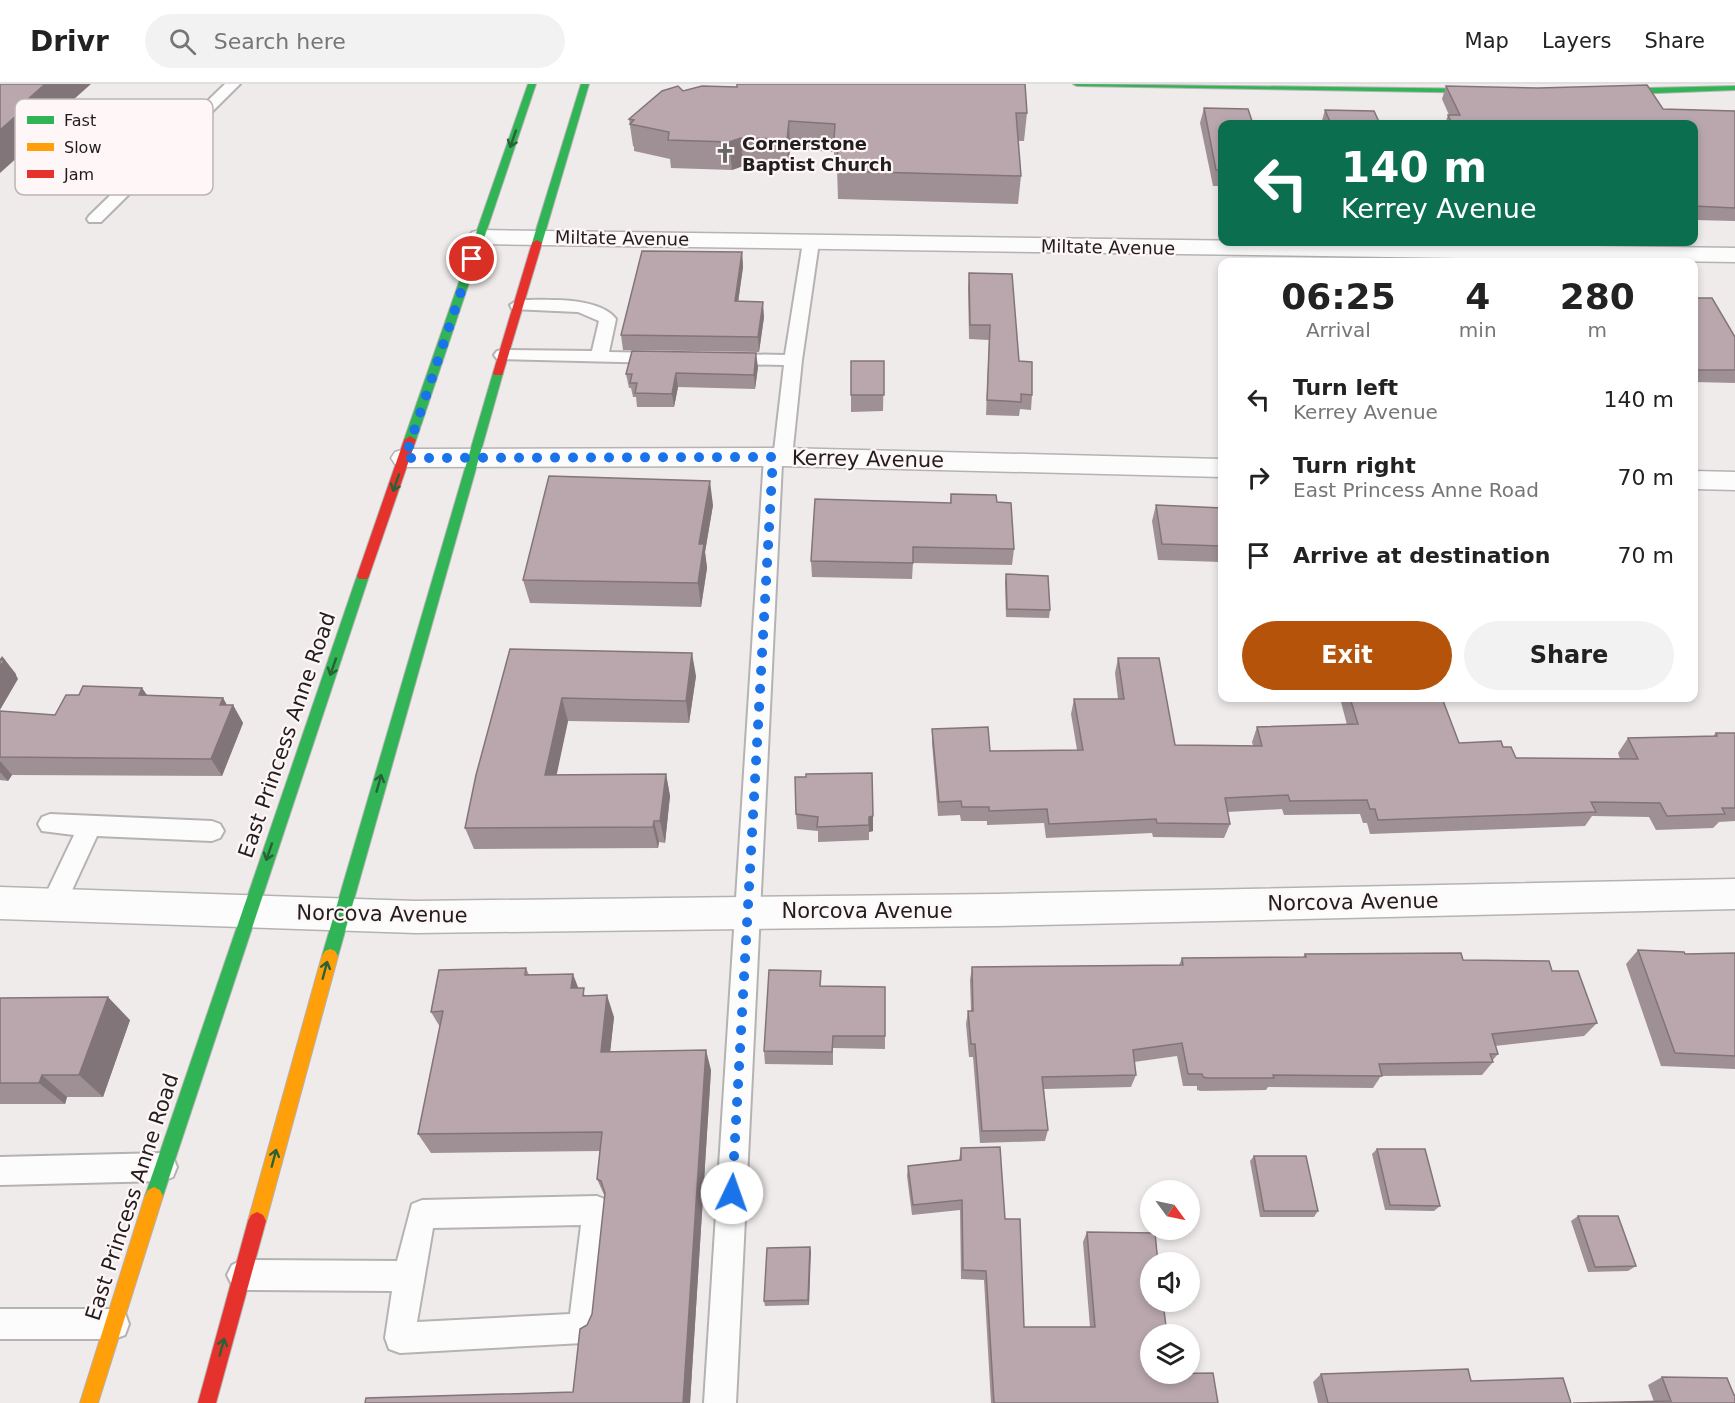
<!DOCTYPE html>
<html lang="en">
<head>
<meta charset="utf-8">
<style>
	body { margin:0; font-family:"DejaVu Sans",sans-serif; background:#f2f2f2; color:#222; height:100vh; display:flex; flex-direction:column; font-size:22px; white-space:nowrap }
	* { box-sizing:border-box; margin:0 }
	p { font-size:20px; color:#767676 }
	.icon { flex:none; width:33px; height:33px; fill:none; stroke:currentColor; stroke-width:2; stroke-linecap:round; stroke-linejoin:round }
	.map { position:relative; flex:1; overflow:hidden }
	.details { position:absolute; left:1218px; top:174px; width:480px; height:444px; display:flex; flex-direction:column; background:#fff; border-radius:12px; box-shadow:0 3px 9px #0003 }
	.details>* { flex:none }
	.banner { position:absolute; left:1218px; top:36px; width:480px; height:126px; border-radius:12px; box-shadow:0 3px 9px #0003; background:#0b6e4f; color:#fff; overflow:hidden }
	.needle { width:39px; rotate:123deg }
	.buttons { position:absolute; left:1140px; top:1096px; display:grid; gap:12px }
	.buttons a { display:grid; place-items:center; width:60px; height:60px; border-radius:50%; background:#fff; box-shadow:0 3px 9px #0003; font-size:30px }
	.pin { position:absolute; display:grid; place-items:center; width:51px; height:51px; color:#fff; margin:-26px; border:3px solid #fff; border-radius:50%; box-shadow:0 2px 6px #0007 }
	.me { position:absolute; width:66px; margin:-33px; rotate:3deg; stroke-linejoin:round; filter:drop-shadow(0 0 4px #0008) }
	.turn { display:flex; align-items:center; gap:21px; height:126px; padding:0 24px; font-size:27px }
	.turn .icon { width:78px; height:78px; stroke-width:2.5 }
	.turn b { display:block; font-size:42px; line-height:51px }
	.eta { display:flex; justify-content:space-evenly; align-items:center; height:102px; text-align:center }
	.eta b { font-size:36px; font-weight:700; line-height:42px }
	.action { display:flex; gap:12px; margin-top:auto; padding:12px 24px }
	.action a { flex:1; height:69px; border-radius:36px; background:#b45309; color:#fff; font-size:24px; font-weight:700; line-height:69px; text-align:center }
	.action a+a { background:#f2f2f2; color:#222 }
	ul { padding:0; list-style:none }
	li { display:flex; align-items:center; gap:18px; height:78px; padding:0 24px }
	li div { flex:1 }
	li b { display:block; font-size:22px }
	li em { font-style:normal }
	header { display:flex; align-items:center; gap:36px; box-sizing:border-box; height:84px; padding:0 30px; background:#fff; border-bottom:2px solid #e0e0e0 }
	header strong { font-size:28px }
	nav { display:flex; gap:33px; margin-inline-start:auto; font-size:21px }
	.search { width:420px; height:54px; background:#f2f2f2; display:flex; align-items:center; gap:15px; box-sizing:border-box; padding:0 21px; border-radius:33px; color:#767676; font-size:22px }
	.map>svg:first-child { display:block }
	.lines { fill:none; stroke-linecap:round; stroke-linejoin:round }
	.lane-casing { stroke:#b5b2b2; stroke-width:4 }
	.street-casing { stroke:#b5b2b2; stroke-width:3 }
	.fast-casing { stroke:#b5b2b2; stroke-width:2 }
	.slow-casing { stroke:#b5b2b2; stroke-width:2 }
	.jam-casing { stroke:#b5b2b2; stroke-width:2 }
	.lane { fill:#fdfcfc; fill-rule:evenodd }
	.street { fill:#fdfcfc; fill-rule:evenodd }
	.fast { fill:#30b455; fill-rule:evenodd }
	.slow { fill:#ff9f0a; fill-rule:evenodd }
	.jam { fill:#e5322d; fill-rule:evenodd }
	.wall { fill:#9f9095 }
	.shaded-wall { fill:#827579 }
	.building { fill:#b9a7ad; stroke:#827579; stroke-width:1.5 }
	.oneway { stroke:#286237 }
	.route { stroke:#1a73e8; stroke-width:10; stroke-dasharray:0 18 }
	.labels { text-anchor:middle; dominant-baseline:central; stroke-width:4.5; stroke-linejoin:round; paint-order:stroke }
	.far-poi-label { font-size:18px; font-weight:bold; fill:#211e1e; stroke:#fff6f7; text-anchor:start }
	.far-street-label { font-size:18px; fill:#211e1e; stroke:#fff6f7 }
	.street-label { font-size:21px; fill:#211e1e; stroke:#fff6f7 }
	.key { fill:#fff6f7; stroke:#bcb5b6; stroke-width:1.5 }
	.key-label { font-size:16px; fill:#211e1e }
</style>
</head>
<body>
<header>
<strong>Drivr</strong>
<div class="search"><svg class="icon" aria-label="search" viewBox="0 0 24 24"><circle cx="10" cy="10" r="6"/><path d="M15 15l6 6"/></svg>Search here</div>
<nav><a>Map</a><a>Layers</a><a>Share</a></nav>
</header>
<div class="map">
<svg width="1735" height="1319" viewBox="0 0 1735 1319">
	<rect width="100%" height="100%" fill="#efebeb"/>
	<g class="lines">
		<g class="lane-casing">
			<g id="lane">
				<path d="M225,0H240L101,138H89L87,135L89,132Z"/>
				<path d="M811,153L819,158L802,276L792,373L790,377L782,379L736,1319H704L764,373L766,369L774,367L784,281L726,280L720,279L717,275L720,271L726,270L785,271L803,158Z"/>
				<path d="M518,216C544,216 599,212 616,235L609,268L660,269L666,270L669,274L666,278L660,279L497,275L494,271L497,267L503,266L592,267L599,237L578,228L512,225L510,221Z"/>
				<path d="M50,730L212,737L220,740L224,747L220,754L212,757L97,752L61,830L52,833L43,830L40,822L74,751L42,747L38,740L42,733Z"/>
				<path d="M163,1069L173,1073L177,1083L173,1093L163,1097L0,1101V1073Z"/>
				<path d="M597,1112L607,1116L611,1126L598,1244L594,1255L583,1259L400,1269L389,1265L385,1254L392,1207L242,1206L232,1201L227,1191L232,1181L242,1176L397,1177L412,1120L422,1116ZM581,1141L570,1230L417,1238L433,1144Z"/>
				<path d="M0,1225H114L125,1229L129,1240L125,1251L114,1255H0Z"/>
			</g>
		</g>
		<g class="street-casing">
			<g id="street">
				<path d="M480,146L1735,164V178L480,160L472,158L468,153L472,148Z"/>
				<path d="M783,364L1222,375V393L783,382L405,383L395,380L391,374L395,368L405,365Z"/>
				<path d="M1694,387L1735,388V406L1694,405Z"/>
				<path d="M1735,795V825L997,842L416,849L0,835V803L416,817L997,810Z"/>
			</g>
		</g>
		<g class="fast-casing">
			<g id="fast">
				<path d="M528,0H536L416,356L410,360L406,359L404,356Z"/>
				<path d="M581,0H589L542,159L534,161L532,159Z"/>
				<path d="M1073,0L1490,5L1494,7L1490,9L1077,2Z"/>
				<path d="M1735,2V6L1605,11L1601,8L1605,5Z"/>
				<path d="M498,286L503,289L338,872L335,877L330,879L325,877L322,872L493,289Z"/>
				<path d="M363,488L369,492L163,1112L160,1118L154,1121L148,1118L145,1112L357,492Z"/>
			</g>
		</g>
		<g class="slow-casing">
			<g id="slow">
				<path d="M330,865L335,867L338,872L266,1137L263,1143L257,1146L251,1143L248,1137L322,872L325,867Z"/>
				<path d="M154,1103L160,1106L163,1112L98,1319H80L145,1112L148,1106Z"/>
			</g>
		</g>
		<g class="jam-casing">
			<g id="jam">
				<path d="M537,156L542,159L503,289L502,291H494L493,289L532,159Z"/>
				<path d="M410,352L416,356L369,492L367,495H359L357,492L404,356Z"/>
				<path d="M257,1128L263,1131L266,1137L216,1319H198L248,1137L251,1131Z"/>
			</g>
		</g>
		<use href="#lane" class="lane"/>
		<use href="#street" class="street"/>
		<use href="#fast" class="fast"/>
		<use href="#slow" class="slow"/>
		<use href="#jam" class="jam"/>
	</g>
	<g class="wall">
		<path d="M1446,2L1663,25L1735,27V137L1694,136V40H1445L1448,31H1449L1442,15Z"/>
		<path d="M683,7L1027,29L1024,57H1018L1021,92L1018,120L838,115L837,83H835L834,68L790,65L788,83L743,82L732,86L671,84L670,75L634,67V63L633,62L629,35Z"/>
		<path d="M1204,24L1222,40V102H1213L1200,39Z"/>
		<path d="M1325,26L1380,40H1321Z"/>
		<path d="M742,168L743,183L738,218L764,233L759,268L623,266L621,251Z"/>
		<path d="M969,189L1019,277L1032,311L1031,326L1020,325L1019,332L986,331L989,256L969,255L968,204Z"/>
		<path d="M1694,214L1735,253V299L1694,298Z"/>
		<path d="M851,277H884L883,327L851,328Z"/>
		<path d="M758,283L755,305L678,303L674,323H637L636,313H633L631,304H629L626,290Z"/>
		<path d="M951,410L997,418L1014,465L1012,481L913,479L912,495L812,493L811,477L950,419Z"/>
		<path d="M713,421L705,468L707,484L701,523L530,519L523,496Z"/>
		<path d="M1156,421L1222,424V478L1158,476L1152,437Z"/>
		<path d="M1006,490L1050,526L1049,534L1006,533L1005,498Z"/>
		<path d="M510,565L696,592L689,639L568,637L556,691L666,690L670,712L665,759L659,758L658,764L474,765L465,744Z"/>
		<path d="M1118,574L1175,661L1253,662L1252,658L1257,643L1347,641L1340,614H1442L1459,659L1503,663L1516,674L1620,675L1618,669L1628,654L1713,652L1716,649H1735V737L1719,738L1713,744L1656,746L1649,733L1592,732L1585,742L1370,750L1367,739H1363L1360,730L1284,731L1282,725L1227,728L1230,740L1224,754L1153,753L1152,749L1046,754L1044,739L987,741V737H961L960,731L938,732L932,659V645L990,667L1077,666L1071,630L1074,615H1118L1115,589Z"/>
		<path d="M142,604L147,611L223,614L227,621H233L243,639L222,692L12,691L8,697L0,696V627L55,631L79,611Z"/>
		<path d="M872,689L873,747L869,748V756L818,758V747L797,745L796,730L806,693Z"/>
		<path d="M1638,866L1685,870L1735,869V985L1661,982L1626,880Z"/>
		<path d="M1305,870L1463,876L1552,887L1597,939L1584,952L1495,962L1498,970L1492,977L1493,978L1482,991L1381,992L1373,1004L1268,1003L1266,1006L1201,1007L1197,1006V1002H1183L1177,972L1134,978L1136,991L1131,1003L1044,1005L1048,1046L1045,1057L980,1059L973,973H969L966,940L968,927H971L970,896L972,883L1179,881L1182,874L1303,873Z"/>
		<path d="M526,884L529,891L578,904L586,912L614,933L610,967L711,986L690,1319H365L573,1308L587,1241L592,1230L605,1113L597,1095L600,1067L431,1069L418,1050L440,943L431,928Z"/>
		<path d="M822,902L885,903V965L833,964V981L765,980L764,967Z"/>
		<path d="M0,914L130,936L103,1013H67L65,1020H0Z"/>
		<path d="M961,1064L1005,1135L1024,1243H1090L1083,1158L1087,1148L1150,1290L1218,1319H991L984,1196L961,1195L960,1126L912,1131L907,1092L908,1082L959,1076Z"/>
		<path d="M1377,1065L1440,1122L1434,1127L1385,1126L1372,1070Z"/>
		<path d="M1254,1072L1318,1127L1314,1133H1260L1250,1077Z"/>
		<path d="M1578,1132L1636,1182L1628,1187L1588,1188L1571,1137Z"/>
		<path d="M810,1163L809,1221L765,1222L764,1217Z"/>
		<path d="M1321,1290L1471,1297L1571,1319H1318L1313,1298Z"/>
		<path d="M1662,1293L1734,1311L1735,1319L1654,1318L1648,1301Z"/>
	</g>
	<g class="shaded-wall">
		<path d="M45,0H91L45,41L48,46L0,89V46L26,17Z"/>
		<path d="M789,37L790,65L788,83L787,55Z"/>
		<path d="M741,54L743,82L732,86L729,58Z"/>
		<path d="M742,168L743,183L736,233L735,217Z"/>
		<path d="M763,218L764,233L759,268L758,253Z"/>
		<path d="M756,269L758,283L755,305L754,291Z"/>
		<path d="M676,289L678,303L674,323L672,310Z"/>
		<path d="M710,397L713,421L705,468L707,484L701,523L698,499L699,460Z"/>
		<path d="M692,569L696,592L689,639L686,617Z"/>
		<path d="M2,572L16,590V591L18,595L0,626V575Z"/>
		<path d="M142,604L154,622L139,611Z"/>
		<path d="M223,614L230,627L233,621L243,639L222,692L211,675L220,621Z"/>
		<path d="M562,614L568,637L552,713L545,691Z"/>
		<path d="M0,677L12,691L8,697L0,688Z"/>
		<path d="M666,690L670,712L665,759L660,737Z"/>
		<path d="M873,732V747L869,748V733Z"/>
		<path d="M654,737L659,758L658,764L653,743Z"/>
		<path d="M573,890L581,911L571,904Z"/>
		<path d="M607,911L614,933L608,988L601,968Z"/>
		<path d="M108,913L130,936L103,1013L79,991Z"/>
		<path d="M706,966L711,986L690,1319H683Z"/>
		<path d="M42,991L67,1013L65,1020L39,999Z"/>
		<path d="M810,1163L811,1168L809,1221L808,1216Z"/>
	</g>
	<g class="building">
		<path d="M0,0H45L26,17H33L0,46Z"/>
		<path d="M737,0H1025L1027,29H1016L1021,92L837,87L838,55H834L835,40L789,37L787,55L741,54L729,58L668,56L669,48L630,40L634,36L629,35L662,7L678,2L683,7L702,2L737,3Z"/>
		<path d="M1647,1L1663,25L1735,27V124L1694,122V40H1452L1448,31H1460L1446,2L1538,4Z"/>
		<path d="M1204,24L1248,25L1253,40H1222V86H1216Z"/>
		<path d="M1325,26L1374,27L1380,40H1331Z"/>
		<path d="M642,167L742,168L735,217L763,218L758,253L621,251Z"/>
		<path d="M969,189L1012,190L1019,277L1032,278V311L1021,310V318L987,316L990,241H970Z"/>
		<path d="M1694,214H1712L1735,253V286H1694Z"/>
		<path d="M632,267L756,269L754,291L676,289L672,310L635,309L637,299H630L632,290H626Z"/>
		<rect x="851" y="277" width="33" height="34"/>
		<path d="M549,392L710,397L699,460H704L698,499L523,496Z"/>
		<path d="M951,410L996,411L997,418L1011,419L1014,465L913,463V479L811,477L815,415L951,419Z"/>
		<path d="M1156,421L1222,424V462L1162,460Z"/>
		<path d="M1006,490L1048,492L1050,526L1007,525Z"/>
		<path d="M510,565L692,569L686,617L562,614L545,691L666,690L660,737H654L653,743L465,744L476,691Z"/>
		<path d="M1118,574H1159L1175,661L1262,662L1257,643L1358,640L1350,614H1442L1459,659L1501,657L1503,663H1511L1516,674L1638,675L1628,654L1717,652L1716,649H1735V724H1722L1725,730L1667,732L1660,719L1591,718L1596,728L1378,736L1375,725H1370L1367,716L1290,717L1288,711L1225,714L1230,740L1157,739L1156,735L1049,740L1047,725L989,727V723H962L961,717L939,718L932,645L988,643L990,667L1083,666L1074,615H1124Z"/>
		<path d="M0,576H4L0,583Z"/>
		<path d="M83,602L142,604L139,611L223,614L220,621H233L211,675L0,673V627L55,631L66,611H79Z"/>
		<path d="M872,689L873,732L869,733V741L817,743L818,733L796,730L795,693H806V690Z"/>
		<path d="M1638,866L1684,868L1685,870L1735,869V972L1675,969Z"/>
		<path d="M1461,869L1463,876L1549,877L1552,887H1578L1597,939L1492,950L1498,970H1490L1493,978L1379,980L1382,992L1273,991L1274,994H1207L1203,993L1202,990H1188L1182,959L1133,966L1136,991L1042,993L1048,1046L982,1047L975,960H971L968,927H973L972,883L1183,881L1182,874L1306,873L1305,870Z"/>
		<path d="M526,884L525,891L573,890L571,904H584L583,912L607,911L601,968L706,966L683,1319H365L366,1314L573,1308L580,1245L587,1241L592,1230L605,1109L601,1097L597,1095L602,1048L418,1050L443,927L431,928L439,886Z"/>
		<path d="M769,886L821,887L820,902L885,903V952H833L832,968L764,967Z"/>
		<path d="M108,913L79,991H42L39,999H0V914Z"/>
		<path d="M1000,1063L1005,1135H1020L1024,1243H1095L1087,1148L1155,1149L1158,1179H1150V1218H1163L1167,1251H1150V1290L1213,1289L1218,1319H994L986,1187L963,1186L962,1116L913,1121L908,1082L961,1076V1064Z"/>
		<path d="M1377,1065H1425L1440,1122L1390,1121Z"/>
		<path d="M1254,1072H1306L1318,1127H1264Z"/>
		<path d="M1578,1132H1618L1636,1182L1595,1183Z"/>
		<path d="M810,1163L808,1216L764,1217L767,1164Z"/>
		<path d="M1468,1285L1471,1297L1563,1294L1571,1319H1328L1321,1290Z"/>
		<path d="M1662,1293L1727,1294L1734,1311H1735V1319H1573L1671,1317Z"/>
	</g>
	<defs><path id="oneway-shaft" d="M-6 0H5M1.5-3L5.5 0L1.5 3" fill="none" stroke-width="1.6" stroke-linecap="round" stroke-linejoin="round" transform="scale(1.5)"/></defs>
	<g class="oneway">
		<use href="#oneway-shaft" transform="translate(513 55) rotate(109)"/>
		<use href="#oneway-shaft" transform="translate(396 399) rotate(109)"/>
		<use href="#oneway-shaft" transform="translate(333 583) rotate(109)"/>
		<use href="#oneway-shaft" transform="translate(379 699) rotate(-74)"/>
		<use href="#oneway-shaft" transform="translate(269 768) rotate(109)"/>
		<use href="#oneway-shaft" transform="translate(325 886) rotate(-75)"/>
		<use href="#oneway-shaft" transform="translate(274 1074) rotate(-75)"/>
		<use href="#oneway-shaft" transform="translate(222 1263) rotate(-75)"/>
	</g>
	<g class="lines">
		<path class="route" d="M472,175L405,374L773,373L732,1109"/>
	</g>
	<defs>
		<g id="church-bare" transform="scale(1.62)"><path d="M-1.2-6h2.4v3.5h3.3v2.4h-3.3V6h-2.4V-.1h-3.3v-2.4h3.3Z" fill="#696666" stroke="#fff6f7" stroke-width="2.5" paint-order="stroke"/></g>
	</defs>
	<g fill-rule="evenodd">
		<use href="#church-bare" x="725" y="69"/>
	</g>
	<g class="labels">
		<g class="far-poi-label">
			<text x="742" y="59">Cornerstone<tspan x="742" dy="21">Baptist Church</tspan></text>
		</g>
		<g class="far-street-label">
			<text transform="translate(622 154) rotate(1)">Miltate Avenue</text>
			<text transform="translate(1108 163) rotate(1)">Miltate Avenue</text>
		</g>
		<g class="street-label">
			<text transform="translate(868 375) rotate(1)">Kerrey Avenue</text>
			<text transform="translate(287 651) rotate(-71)">East Princess Anne Road</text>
			<text transform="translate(1353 818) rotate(-1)">Norcova Avenue</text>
			<text x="867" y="827">Norcova Avenue</text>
			<text transform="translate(382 830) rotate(1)">Norcova Avenue</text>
			<text transform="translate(132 1113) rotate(-72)">East Princess Anne Road</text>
		</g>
	</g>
	<rect x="15" y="15" width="198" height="96" rx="9" class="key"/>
	<rect x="27" y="32" width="27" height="8" fill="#30b455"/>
	<rect x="27" y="59" width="27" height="8" fill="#ff9f0a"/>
	<rect x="27" y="86" width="27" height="8" fill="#e5322d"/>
	<g class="key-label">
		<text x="64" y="42">Fast</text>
		<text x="64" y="69">Slow</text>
		<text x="64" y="96">Jam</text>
	</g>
</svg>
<div class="buttons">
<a><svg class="needle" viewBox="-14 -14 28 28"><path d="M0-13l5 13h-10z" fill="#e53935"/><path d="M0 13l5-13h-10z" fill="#767676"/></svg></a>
<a><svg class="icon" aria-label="sound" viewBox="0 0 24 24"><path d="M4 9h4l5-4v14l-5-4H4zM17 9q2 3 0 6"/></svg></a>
<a><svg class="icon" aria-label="layers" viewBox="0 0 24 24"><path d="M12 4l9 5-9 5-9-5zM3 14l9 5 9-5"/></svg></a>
</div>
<div class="pin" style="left:472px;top:175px;background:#d93025"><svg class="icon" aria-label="arrive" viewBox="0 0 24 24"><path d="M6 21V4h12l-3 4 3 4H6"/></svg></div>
<svg class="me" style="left:732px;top:1109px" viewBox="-20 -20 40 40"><circle r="19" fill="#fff"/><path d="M0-13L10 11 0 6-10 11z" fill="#1a73e8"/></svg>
<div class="banner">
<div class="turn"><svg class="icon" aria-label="left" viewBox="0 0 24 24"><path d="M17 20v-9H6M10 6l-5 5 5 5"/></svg><div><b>140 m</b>Kerrey Avenue</div></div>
</div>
<section class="details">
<div class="eta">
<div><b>06:25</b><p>Arrival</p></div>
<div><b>4</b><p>min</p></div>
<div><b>280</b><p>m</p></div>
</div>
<ul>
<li><svg class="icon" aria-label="left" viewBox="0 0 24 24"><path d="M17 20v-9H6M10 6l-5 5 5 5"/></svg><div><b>Turn left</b><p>Kerrey Avenue</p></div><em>140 m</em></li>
<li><svg class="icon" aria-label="right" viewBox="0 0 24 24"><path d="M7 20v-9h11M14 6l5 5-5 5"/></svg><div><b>Turn right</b><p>East Princess Anne Road</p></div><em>70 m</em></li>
<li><svg class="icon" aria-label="arrive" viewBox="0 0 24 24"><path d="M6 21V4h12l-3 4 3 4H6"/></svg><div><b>Arrive at destination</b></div><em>70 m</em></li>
</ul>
<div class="action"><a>Exit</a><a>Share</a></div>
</section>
</div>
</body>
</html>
